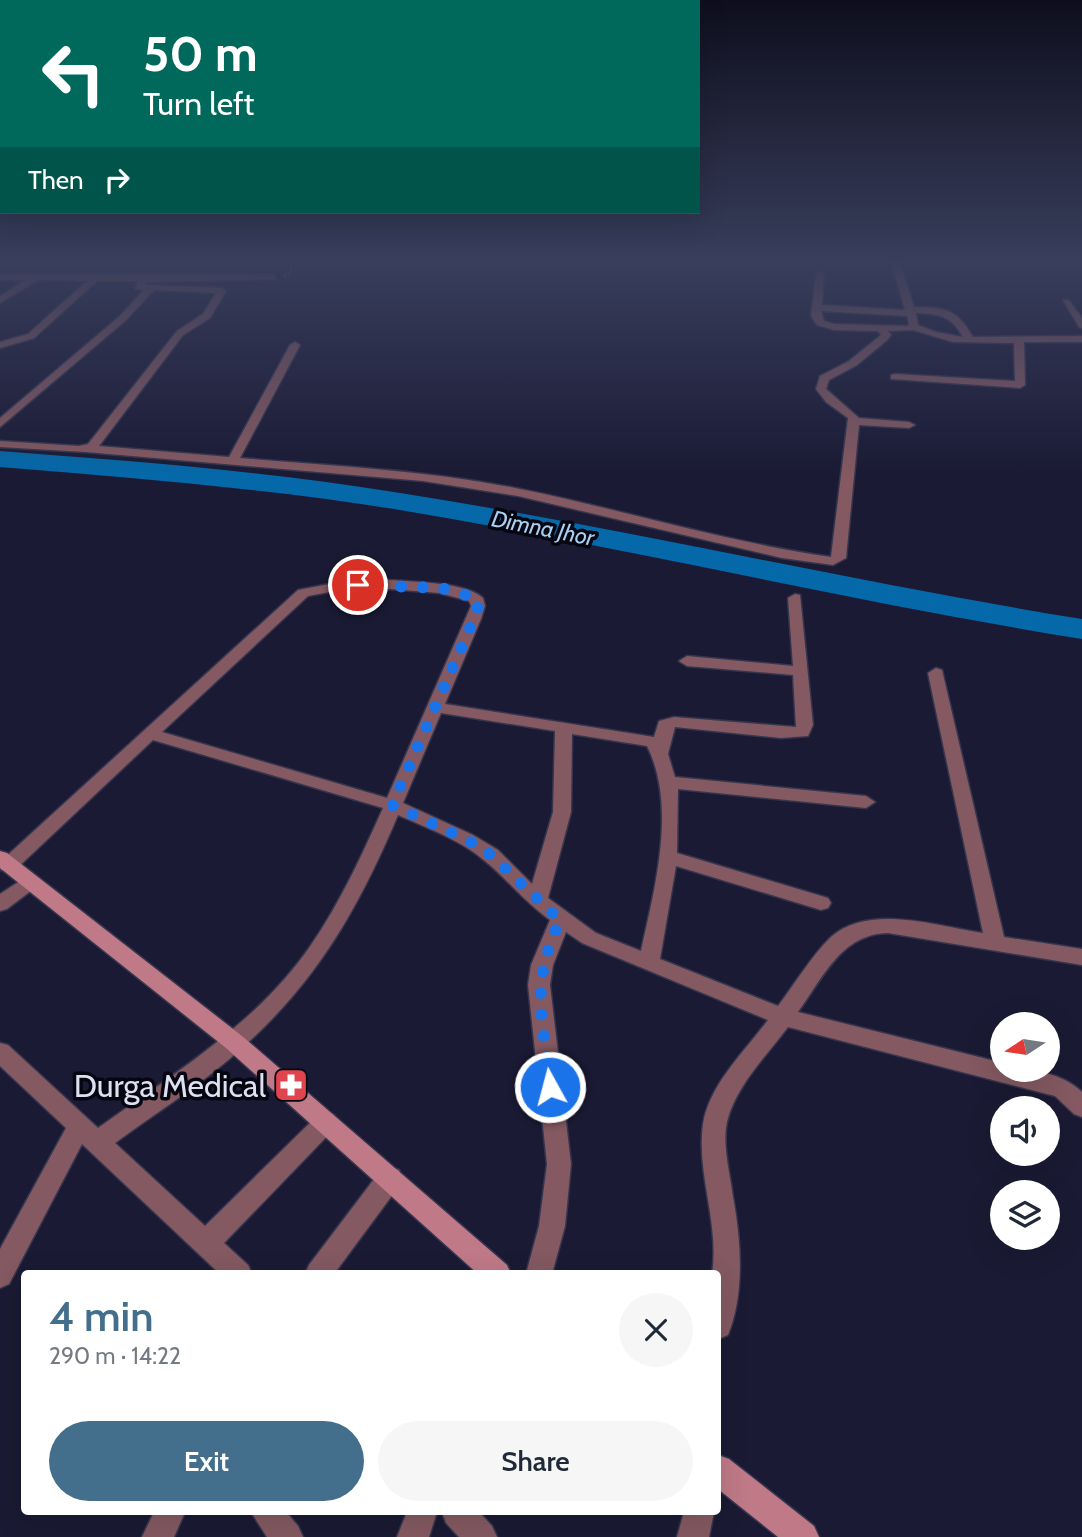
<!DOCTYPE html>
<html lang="en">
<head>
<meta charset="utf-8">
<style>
	body { margin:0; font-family:Cabin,sans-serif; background:#f6f6f7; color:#1f2937; height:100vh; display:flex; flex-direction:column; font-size:26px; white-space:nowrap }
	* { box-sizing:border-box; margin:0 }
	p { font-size:23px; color:#747a83 }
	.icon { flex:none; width:38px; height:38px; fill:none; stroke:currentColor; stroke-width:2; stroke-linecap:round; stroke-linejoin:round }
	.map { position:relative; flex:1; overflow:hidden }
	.side { position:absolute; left:21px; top:1270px; width:700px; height:245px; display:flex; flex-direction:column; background:#fff; border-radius:7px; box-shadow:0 7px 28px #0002 }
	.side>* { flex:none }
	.top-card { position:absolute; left:0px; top:0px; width:700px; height:214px; box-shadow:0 7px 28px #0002; background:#00695c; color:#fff; overflow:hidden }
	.needle { width:46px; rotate:258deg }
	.controls { position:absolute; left:990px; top:1012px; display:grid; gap:14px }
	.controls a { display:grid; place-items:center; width:70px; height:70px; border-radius:50%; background:#fff; box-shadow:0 7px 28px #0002; font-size:35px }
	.pin { position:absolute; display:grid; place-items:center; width:60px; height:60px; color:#fff; margin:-30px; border:4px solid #fff; border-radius:50%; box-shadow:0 2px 7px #0007 }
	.me { position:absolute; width:77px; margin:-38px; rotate:353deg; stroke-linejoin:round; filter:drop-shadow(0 0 5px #0008) }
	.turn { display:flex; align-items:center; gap:24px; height:147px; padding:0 28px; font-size:32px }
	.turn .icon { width:91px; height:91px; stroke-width:2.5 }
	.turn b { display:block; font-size:49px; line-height:60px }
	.then { display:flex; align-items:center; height:66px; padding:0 28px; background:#0003; gap:14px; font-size:26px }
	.round { display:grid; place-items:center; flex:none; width:74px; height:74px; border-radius:37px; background:#f6f6f7 }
	.head { display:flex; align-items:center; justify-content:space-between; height:119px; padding:0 28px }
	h1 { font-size:42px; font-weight:600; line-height:52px; color:#436e8c }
	.cta { display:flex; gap:14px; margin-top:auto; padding:14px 28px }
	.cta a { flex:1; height:80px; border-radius:42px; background:#436e8c; color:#fff; font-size:28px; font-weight:600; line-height:80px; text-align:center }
	.cta a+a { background:#f6f6f7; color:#1f2937 }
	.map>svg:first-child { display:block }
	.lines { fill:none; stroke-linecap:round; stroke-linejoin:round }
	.river { fill:#0568a8; fill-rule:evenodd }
	.street-casing { stroke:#35364e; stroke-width:3 }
	.secondary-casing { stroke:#35364e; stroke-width:3 }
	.path { stroke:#6d6d84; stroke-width:2.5; stroke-dasharray:2.5 2; stroke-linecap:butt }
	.street { fill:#845961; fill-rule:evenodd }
	.secondary { fill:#bf7987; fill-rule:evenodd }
	.route { stroke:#1a73e8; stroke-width:12; stroke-dasharray:0 21.6 }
	.labels { text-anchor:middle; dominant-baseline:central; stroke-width:7; stroke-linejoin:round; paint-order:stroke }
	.far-water-label { font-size:23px; font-style:italic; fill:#a9cff2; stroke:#060611 }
	.near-poi-label { font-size:32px; fill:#dedff1; stroke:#060611; text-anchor:end }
</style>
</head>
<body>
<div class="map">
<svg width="1082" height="1537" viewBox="0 0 1082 1537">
	<rect width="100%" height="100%" fill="#1a1a34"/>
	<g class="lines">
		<path class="river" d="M0,451C132,461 264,471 394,492C625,528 852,582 1082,619V639C852,602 625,547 394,509C264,488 132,478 0,467Z"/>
		<g class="street-casing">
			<g id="street">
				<path d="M891,260H899L914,307C946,308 956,308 973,337L1082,336V342H1024L1025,385L1020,388L891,379V375L895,374L1015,381L1014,343L953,342L913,330L888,331L891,335L887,340L857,365L829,380L826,389L859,418L909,422L915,425L909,428L859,425L846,558L833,565L782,558L518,496L423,481L86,452L0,447V441L79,446L88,444L177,331L203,314L216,293L154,290L126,320L0,427V418L120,316L144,290L135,289L138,281H97L34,338L0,348V342L28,334L87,281L38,280L0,303V296L26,280H0V274H273L276,279L147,282L144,285L222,288L226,291L210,318L183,335L99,446L229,457L290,345L295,342L300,345L240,458C333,466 428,470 520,489C624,510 726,542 831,557L848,418L826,402L816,389L820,376L849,361L881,335L878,331L834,330L817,325L811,316L816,274L820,271L824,274L822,305L905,310ZM821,311L907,316L909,324L907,326L834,324L824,321ZM916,313C939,314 951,315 963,337L936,332L918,325Z"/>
				<path d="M1063,300H1069L1082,318V328L1079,327Z"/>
				<path d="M390,580C413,582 466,582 483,598L485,606L481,619L445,704L654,737L659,721L674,717L796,727L793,675L687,666L679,661L687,656L793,666L788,598L795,594L800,595L813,725L808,736L781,738L675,727L668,754L675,777L866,796L875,802L866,808L678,789L677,853L828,898L831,903L828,908L821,910L676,866L660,959L778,1006C795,984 811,956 831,937C868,903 938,926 983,933L928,673L936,668L942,670L1004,937L1082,949V965L888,933C841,934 823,978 798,1012L1003,1063V1069C1031,1069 1061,1072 1082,1092V1117L1074,1114L1055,1096L788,1027C767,1055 735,1087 727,1122C722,1145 730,1173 733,1197C741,1240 745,1293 728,1335L718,1339V1274H712C720,1224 696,1174 703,1124C709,1085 745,1051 768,1020L582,943L566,932L553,965L550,985L571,1164L565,1226L552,1274H526L539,1226L547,1164L528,985L531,965L550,920C526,903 508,880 485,861C461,840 427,828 398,815C359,907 318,980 243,1047C204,1083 157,1112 115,1143L205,1226L318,1115L326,1112L334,1115L338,1122L334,1129L224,1243L248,1265L252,1274H220L82,1144L9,1284L0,1288V1249L66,1128L0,1066V1043L8,1045L98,1128C173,1074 258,1023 311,945C340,903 362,855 383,808L153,740L15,870H1L0,862L298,590L340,582ZM390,589L439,593L469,601L471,606L387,798L162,732L308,596L340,590ZM441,713L555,731L553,812L532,884L498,850L473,835L403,803ZM572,734L647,746C677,806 655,887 641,951L596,933L548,898L571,812Z"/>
				<path d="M29,875L36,877L39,882L36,887L7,909L0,911V894Z"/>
				<path d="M390,1167L399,1170L402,1178L399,1186L334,1274H305L309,1265L381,1170Z"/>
				<path d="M154,1512H185L174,1537H142Z"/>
				<path d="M251,1512H286L298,1526L303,1537H267Z"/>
				<path d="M407,1512H437L429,1537H397Z"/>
				<path d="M442,1512H479L492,1526L497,1537H459L446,1523Z"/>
				<path d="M684,1512H714L709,1537H677Z"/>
			</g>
		</g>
		<g class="secondary-casing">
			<g id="secondary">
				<path d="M0,851L7,853L242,1036L507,1265L511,1274H478L226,1048L0,868Z"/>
				<path d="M718,1455L729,1459L814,1526L819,1537H778L718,1489Z"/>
			</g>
		</g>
		<path class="path" d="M284,276L290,273L293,260"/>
		<use href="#street" class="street"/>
		<use href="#secondary" class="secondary"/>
	</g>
	<linearGradient id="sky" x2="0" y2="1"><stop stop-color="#0e0e1d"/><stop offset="0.55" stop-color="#383e5c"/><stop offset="1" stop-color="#383e5c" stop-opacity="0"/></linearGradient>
	<rect width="1082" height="475" fill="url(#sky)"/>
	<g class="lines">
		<path class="route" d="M358,585L442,588L476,598L478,606L474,619L392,805L466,839L491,855L560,920C529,988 543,1016 550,1087"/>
	</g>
	<defs>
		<g id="pharmacy-square" transform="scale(1.75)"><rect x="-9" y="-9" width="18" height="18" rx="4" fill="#e0444e" stroke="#060611"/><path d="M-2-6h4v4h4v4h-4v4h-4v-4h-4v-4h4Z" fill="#fff"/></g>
	</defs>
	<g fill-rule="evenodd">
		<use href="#pharmacy-square" x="291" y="1085"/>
	</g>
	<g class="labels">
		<g class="far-water-label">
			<text transform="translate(543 528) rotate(11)">Dimna Jhor</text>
		</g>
		<g class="near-poi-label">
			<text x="266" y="1085">Durga Medical</text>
		</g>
	</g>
</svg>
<div class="controls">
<a><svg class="needle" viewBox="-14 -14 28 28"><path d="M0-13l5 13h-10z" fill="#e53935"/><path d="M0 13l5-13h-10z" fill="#747a83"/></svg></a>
<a><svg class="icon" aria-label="sound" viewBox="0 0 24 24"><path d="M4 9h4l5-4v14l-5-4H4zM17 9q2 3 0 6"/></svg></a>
<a><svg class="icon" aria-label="layers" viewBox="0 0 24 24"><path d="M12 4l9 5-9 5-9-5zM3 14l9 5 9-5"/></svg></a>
</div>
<div class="pin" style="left:358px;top:585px;background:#d93025"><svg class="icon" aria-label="arrive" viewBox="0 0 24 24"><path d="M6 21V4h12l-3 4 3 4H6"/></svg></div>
<svg class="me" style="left:550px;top:1087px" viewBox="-20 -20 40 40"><circle r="17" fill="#1a73e8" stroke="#fff" stroke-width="3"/><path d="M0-11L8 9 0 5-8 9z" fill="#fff"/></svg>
<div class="top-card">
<div class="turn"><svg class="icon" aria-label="left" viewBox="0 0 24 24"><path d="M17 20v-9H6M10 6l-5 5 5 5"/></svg><div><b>50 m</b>Turn left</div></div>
<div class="then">Then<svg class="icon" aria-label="right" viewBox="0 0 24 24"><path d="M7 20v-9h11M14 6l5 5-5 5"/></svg></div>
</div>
<section class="side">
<div class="head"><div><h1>4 min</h1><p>290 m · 14:22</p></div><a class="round"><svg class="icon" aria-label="close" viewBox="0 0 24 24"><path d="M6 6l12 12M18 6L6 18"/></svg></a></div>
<div class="cta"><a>Exit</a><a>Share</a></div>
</section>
</div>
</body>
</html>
